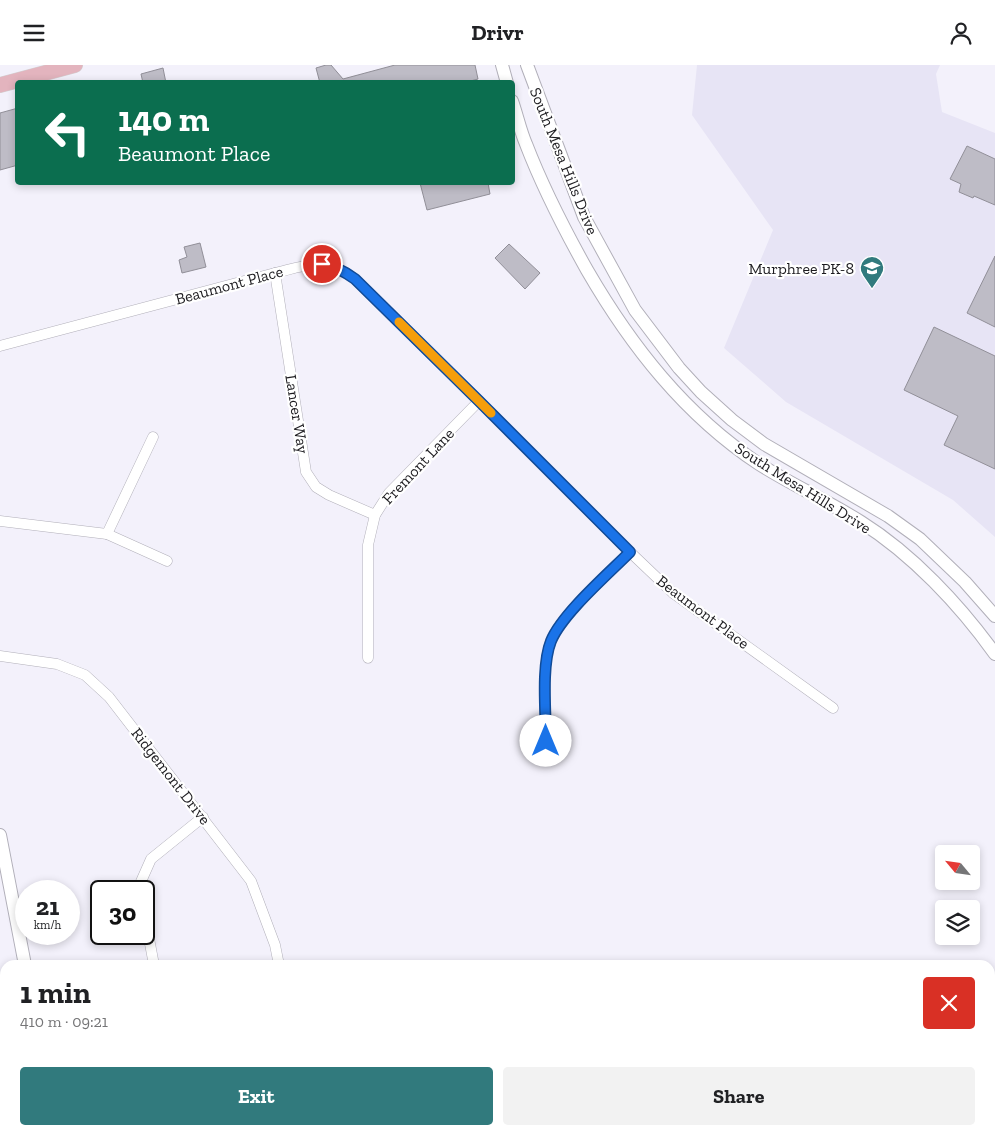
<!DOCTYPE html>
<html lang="en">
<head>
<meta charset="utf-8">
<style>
	body { margin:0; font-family:"Zilla Slab",serif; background:#f2f2f2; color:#202124; height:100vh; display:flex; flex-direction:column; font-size:19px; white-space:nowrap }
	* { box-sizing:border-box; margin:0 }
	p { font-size:16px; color:#757577 }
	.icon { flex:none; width:28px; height:28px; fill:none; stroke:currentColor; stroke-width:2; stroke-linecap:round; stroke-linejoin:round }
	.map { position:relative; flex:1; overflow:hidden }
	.side { position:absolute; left:0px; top:895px; width:995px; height:175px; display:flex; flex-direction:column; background:#fff; border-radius:15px 15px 0 0; box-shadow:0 2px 8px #0003 }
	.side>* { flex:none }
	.top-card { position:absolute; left:15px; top:15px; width:500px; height:105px; border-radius:5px; box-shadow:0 2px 8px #0003; background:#0b6e4f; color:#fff; overflow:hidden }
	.needle { width:32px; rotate:299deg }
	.tools { position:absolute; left:935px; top:780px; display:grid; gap:10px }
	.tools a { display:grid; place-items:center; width:45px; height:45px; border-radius:5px; background:#fff; box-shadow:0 2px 8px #0003; font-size:25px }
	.speed { position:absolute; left:15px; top:815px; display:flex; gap:10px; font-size:25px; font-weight:700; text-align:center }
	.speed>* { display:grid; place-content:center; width:65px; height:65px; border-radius:50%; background:#fff; box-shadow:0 2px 8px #0003; line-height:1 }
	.speed small { font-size:12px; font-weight:400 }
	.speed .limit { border:2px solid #111; border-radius:8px; background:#fff; color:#111 }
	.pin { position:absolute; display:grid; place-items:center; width:42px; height:42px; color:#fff; margin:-21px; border:2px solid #fff; border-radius:50%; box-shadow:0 1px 5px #0007 }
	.me { position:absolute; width:55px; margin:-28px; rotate:0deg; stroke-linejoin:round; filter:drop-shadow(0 0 4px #0008) }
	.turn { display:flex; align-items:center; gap:18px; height:105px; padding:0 20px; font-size:22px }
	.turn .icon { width:65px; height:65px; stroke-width:2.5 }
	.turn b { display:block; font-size:35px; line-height:42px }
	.round { display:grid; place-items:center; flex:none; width:52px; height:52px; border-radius:5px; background:#f2f2f2 }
	.head { display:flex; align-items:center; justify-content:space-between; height:85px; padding:0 20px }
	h1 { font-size:30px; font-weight:800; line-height:38px }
	.action { display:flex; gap:10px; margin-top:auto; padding:10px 20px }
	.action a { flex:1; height:58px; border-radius:5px; background:#317a7d; color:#fff; font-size:20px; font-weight:800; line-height:58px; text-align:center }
	.action a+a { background:#f2f2f2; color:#202124 }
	header { display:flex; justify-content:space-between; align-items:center; height:65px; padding:0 20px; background:#fff; font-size:22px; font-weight:800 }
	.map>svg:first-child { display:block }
	.built { fill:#e7e4f5 }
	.building { fill:#bebcc6; stroke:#918f98 }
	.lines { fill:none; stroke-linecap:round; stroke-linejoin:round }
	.minor-casing { stroke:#b1afb9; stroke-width:11 }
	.tertiary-casing { stroke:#b1afb9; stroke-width:14 }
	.primary-casing { stroke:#d2d1d2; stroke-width:16 }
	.minor { stroke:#fff; stroke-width:10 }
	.tertiary { stroke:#fff; stroke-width:12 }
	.primary { stroke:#e3b4be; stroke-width:15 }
	.route-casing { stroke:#114b97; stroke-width:12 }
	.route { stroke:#1a73e8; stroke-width:9 }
	.slow { stroke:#f59e0b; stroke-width:9 }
	.labels { text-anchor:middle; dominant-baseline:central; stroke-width:4.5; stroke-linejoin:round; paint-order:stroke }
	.street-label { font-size:16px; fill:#1c1b1f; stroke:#fff }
	.poi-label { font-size:16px; fill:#1c1b1f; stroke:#fff; text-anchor:end }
</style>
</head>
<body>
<header><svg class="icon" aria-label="menu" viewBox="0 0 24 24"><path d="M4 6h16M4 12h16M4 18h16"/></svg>Drivr<svg class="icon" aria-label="person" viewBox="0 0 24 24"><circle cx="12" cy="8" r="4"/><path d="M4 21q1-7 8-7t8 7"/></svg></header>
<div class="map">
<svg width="995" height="1070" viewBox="0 0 995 1070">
	<rect width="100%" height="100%" fill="#f3f1fb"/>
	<path class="built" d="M697,0H940L936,9L942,47L995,68V472L953,435L786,337L724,283L773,165L692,50Z"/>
	<g class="building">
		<path d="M326,0H331L343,14L395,0H475L478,14L463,18H320L316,3Z"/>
		<path d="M163,3L166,18H143L141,9Z"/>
		<path d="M18,43V100L0,105V48Z"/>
		<path d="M967,81L995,94V140L974,131L973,133L959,127L961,119L950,114Z"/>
		<path d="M420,118H488L490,129L427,145Z"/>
		<path d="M200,178L206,202L182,208L179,195L187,192L184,182Z"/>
		<path d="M509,179L540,208L525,224L495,193Z"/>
		<path d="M995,191V262L967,248Z"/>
		<path d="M934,262L995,291V404L944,380L958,351L904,325Z"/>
	</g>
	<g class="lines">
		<g class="minor-casing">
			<g id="minor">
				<path d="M275,208L306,407L316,422L329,430L375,450"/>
				<path d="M0,281L275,208C308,200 326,191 355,214L479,336L630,487L673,528L833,643"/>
				<path d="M0,456L107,469L167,496"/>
				<path d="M107,469L153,372"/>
				<path d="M0,591L57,599L85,610L109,632L251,816L275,880L279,900"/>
				<path d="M368,593V480L375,450L389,428L479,336"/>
				<path d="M546,676C546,648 541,601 551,576C562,549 608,509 630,487"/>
				<path d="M140,826L139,821L151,794L203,752"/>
				<path d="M144,847L154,900"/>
				<path d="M183,1065L184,1070"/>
				<path d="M311,1065L312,1070"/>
			</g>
		</g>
		<g class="tertiary-casing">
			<g id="tertiary">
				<path d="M502,0L507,18"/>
				<path d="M527,0L584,152L635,245L679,303L701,327L732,355L764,379L888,451L920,474L965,517L995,551"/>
				<path d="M512,36C517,50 520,65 526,79C543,123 564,164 587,205C631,281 685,350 759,399C792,420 828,436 861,457C912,489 960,540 995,589"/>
				<path d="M0,770L25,900"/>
				<path d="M58,1065V1070"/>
			</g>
		</g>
		<g class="primary-casing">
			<path id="primary" d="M0,20L75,0"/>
		</g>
		<use href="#minor" class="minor"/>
		<use href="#tertiary" class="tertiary"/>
		<use href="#primary" class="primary"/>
	</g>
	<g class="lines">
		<g class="route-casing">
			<path id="route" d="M322,199C335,201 344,206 355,214L479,336L630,487C608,509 562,549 551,576C541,601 546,648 546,676"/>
		</g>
		<use href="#route" class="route"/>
		<path class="slow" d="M399,257L491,348"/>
	</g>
	<defs>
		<g id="school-pin" transform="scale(1.25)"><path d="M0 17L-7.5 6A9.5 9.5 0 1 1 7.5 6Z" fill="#317a7d" stroke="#fff"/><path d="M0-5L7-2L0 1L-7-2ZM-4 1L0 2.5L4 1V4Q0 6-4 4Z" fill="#fff"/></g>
	</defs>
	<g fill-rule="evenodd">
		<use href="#school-pin" x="872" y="203"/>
	</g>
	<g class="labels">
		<g class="street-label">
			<text transform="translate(564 96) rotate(68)">South Mesa Hills Drive</text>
			<text transform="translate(229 220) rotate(-15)">Beaumont Place</text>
			<text transform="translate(297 349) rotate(81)">Lancer Way</text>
			<text transform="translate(418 401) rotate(-47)">Fremont Lane</text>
			<text transform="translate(803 423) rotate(32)">South Mesa Hills Drive</text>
			<text transform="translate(703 547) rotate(37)">Beaumont Place</text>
			<text transform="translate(171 711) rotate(52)">Ridgemont Drive</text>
		</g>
		<g class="poi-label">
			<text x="854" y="203">Murphree PK-8</text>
		</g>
	</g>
</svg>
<div class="tools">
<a><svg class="needle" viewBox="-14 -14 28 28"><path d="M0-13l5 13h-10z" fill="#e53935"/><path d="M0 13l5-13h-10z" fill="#757577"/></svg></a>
<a><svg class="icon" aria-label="layers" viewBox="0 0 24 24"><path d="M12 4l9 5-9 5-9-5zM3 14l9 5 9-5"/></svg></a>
</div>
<div class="speed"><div>21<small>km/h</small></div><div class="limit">30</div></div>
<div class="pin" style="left:322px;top:199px;background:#d93025"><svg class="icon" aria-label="arrive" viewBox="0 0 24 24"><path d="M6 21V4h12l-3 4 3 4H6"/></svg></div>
<svg class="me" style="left:546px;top:676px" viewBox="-20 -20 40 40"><circle r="19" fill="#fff"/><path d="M0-13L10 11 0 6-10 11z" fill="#1a73e8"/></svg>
<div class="top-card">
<div class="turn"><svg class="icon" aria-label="left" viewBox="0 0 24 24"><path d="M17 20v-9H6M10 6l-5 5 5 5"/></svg><div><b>140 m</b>Beaumont Place</div></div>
</div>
<section class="side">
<div class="head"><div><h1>1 min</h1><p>410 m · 09:21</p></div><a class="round" style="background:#d93025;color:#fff"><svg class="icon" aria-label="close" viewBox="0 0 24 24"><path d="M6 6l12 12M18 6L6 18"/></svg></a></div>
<div class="action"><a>Exit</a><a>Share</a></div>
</section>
</div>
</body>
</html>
